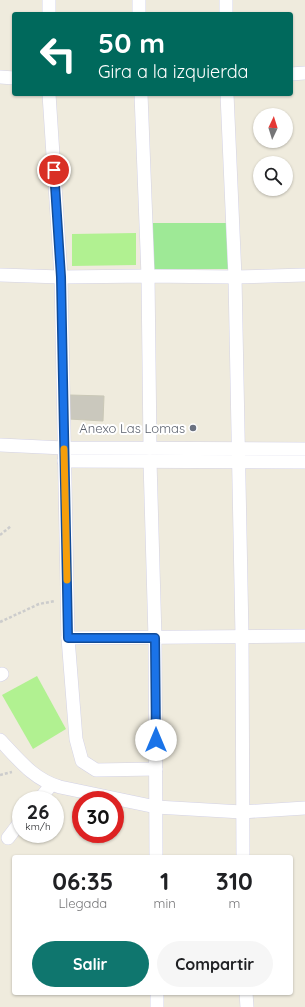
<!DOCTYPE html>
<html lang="es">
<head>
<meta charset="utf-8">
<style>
	body { margin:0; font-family:Quicksand,sans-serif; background:#f6f6f6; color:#202124; height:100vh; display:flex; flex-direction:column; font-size:15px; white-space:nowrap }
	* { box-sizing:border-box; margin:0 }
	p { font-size:13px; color:#757577 }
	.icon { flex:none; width:22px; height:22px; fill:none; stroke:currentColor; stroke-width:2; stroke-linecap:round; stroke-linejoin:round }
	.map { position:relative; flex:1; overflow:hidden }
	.sheet { position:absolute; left:12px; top:855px; width:281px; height:140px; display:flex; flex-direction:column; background:#fff; border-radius:4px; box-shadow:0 1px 3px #0004 }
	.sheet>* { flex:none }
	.banner { position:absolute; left:12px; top:12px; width:281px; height:84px; border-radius:4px; box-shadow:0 1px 3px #0004; background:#00695c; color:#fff; overflow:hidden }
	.needle { width:26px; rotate:4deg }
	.tools { position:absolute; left:253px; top:108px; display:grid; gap:8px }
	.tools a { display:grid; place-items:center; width:40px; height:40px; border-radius:50%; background:#fff; box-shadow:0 1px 3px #0004; font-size:20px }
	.speed { position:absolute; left:12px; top:791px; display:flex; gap:8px; font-size:20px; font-weight:700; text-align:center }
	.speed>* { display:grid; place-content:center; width:52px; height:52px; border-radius:50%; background:#fff; box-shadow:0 1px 3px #0004; line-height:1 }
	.speed small { font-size:10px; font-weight:400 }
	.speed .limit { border:6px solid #d22; background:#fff; color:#111 }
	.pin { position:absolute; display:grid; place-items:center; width:34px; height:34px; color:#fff; margin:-17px; border:2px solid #fff; border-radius:50%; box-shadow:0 1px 4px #0007 }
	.me { position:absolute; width:44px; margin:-22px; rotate:0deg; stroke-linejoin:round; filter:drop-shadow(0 0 3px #0008) }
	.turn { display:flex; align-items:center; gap:14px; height:84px; padding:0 20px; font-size:18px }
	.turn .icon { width:52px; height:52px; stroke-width:2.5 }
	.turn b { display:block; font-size:28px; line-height:34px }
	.eta { display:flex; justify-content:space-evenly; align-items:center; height:68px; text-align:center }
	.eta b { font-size:24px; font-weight:800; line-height:28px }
	.cta { display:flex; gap:8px; margin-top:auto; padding:8px 20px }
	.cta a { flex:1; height:46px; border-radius:24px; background:#0f766e; color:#fff; font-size:16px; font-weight:800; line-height:46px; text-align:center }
	.cta a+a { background:#f6f6f6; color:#202124 }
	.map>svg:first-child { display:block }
	.green { fill:#9ee996 }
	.pitch { fill:#b1f191 }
	.building { fill:#cac8bd; stroke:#cac8b7 }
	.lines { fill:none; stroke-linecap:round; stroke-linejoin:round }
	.street-casing { stroke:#d3d2e6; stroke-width:14 }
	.path { stroke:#ccc; stroke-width:2.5; stroke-dasharray:3 2; stroke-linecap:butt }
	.street { stroke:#fff; stroke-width:13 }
	.route-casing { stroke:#114b97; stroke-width:10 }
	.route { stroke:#1a73e8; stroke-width:7 }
	.slow { stroke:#f59e0b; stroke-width:7 }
	.worship-dot { fill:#6b7280; stroke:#fff; stroke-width:1.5 }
	.labels { text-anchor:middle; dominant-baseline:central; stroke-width:4; stroke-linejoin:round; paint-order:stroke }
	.worship-label { font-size:13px; fill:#5b616d; stroke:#fff; text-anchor:end }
</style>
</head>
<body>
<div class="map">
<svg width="305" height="1007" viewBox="0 0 305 1007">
	<rect width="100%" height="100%" fill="#efebdd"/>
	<rect class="green" x="152" y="223" width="77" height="46"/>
	<g class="pitch">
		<path d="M136,233V265L72,266V234Z"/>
		<path d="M37,676L66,729L33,749L2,695Z"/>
	</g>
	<path class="building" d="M70,395L104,396L103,421L69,419Z"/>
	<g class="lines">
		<g class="street-casing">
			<g id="street">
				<path d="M139,0V14"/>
				<path d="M226,0V14"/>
				<path d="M49,14V0"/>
				<path d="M291,74L305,73"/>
				<path d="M0,77L14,78"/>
				<path d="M49,94L61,277L68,638L76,739L82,761L96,770L156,769"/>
				<path d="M141,94L148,276L150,448"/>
				<path d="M227,94L235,277L242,636L243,857"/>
				<path d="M0,275L61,277L148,276L235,277L305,275"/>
				<path d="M0,445L64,448L305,449"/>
				<path d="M64,461L305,462"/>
				<path d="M150,461L155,638L156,857"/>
				<path d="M68,638L305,636"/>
				<path d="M0,675L2,674"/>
				<path d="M0,740C18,759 34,780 60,787L156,807L242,812L305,808"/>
				<path d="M39,800L51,785"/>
				<path d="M8,838L21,821"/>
				<path d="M157,993V1007"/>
				<path d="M246,993L247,1007"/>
			</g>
		</g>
		<g class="path">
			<path d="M0,535L11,526"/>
			<path d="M0,622L39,604L55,601"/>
			<path d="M0,775L12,772"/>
		</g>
		<use href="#street" class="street"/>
	</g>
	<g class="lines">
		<g class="route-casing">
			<path id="route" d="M54,170L61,277L68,638H155L156,740"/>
		</g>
		<use href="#route" class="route"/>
		<path class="slow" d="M64,449L67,580"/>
	</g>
	<circle class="worship-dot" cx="193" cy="428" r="4"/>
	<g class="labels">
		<g class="worship-label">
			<text x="185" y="428">Anexo Las Lomas</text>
		</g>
	</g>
</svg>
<div class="tools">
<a><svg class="needle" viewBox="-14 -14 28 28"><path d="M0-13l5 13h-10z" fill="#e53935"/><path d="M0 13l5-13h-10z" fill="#757577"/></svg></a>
<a><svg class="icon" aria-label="search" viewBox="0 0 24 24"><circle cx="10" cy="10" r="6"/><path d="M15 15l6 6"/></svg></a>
</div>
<div class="speed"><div>26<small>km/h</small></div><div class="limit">30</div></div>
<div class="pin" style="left:54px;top:170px;background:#d93025"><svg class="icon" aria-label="arrive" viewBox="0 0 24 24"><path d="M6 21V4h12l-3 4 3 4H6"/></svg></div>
<svg class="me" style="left:156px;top:740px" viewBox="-20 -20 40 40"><circle r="19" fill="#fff"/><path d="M0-13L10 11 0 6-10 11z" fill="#1a73e8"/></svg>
<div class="banner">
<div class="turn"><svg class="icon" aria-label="left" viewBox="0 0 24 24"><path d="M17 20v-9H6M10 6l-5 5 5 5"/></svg><div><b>50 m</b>Gira a la izquierda</div></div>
</div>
<section class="sheet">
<div class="eta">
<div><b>06:35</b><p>Llegada</p></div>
<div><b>1</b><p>min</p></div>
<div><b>310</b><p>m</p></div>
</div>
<div class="cta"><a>Salir</a><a>Compartir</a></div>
</section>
</div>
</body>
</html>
